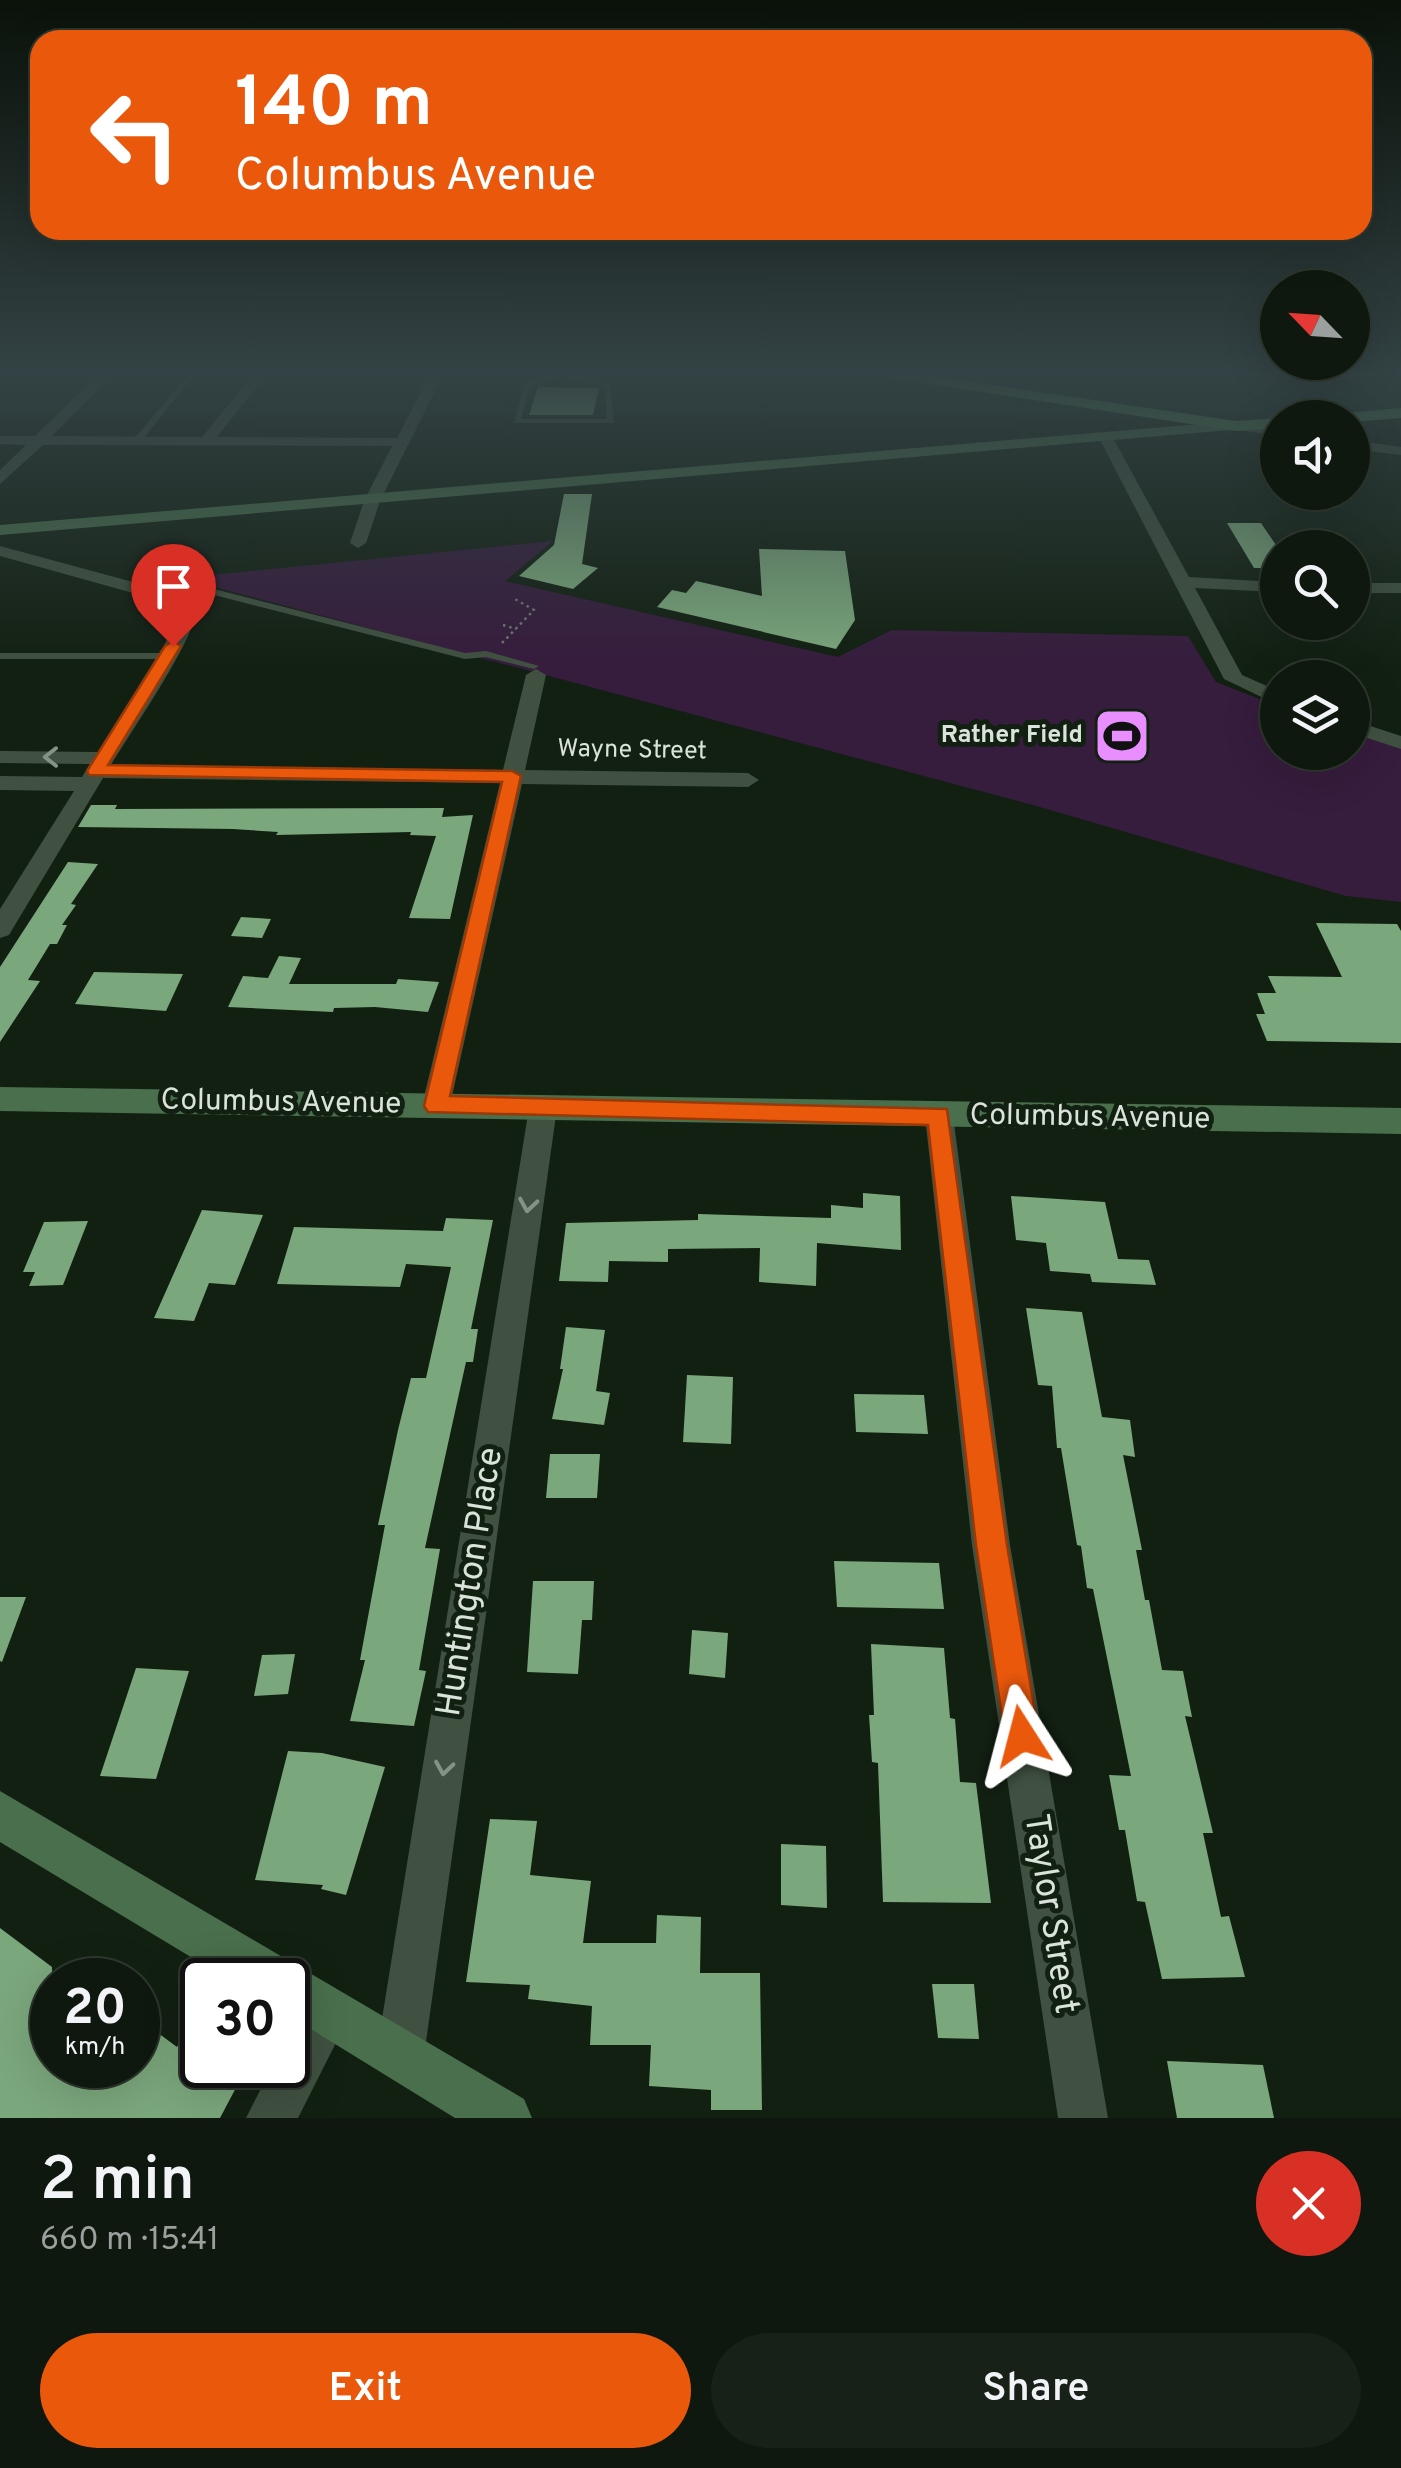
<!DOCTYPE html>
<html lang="en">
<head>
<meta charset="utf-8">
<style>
	body { margin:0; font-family:Overpass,sans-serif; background:#172117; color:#f1f3f6; height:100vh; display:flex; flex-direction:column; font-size:38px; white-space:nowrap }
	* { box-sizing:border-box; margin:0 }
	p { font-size:32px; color:#9ba09e }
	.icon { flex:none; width:55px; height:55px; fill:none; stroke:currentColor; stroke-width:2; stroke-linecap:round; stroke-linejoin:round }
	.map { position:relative; height:2118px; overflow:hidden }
	.panel { display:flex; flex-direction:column; background:#0e180e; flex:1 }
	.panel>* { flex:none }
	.top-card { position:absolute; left:30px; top:30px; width:1342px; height:210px; border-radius:30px; box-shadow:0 10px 40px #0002,0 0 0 2px #2e372e; background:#ea580c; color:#fff; overflow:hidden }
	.needle { width:65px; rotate:295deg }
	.controls { position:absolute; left:1260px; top:270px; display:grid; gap:20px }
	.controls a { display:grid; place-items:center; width:110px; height:110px; border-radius:50%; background:#0e180e; box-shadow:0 10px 40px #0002,0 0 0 2px #2e372e; font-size:50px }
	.speed { position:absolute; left:30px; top:1958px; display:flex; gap:20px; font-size:50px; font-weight:700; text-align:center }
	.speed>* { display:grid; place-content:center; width:130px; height:130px; border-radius:50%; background:#0e180e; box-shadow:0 10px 40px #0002,0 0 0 2px #2e372e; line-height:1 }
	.speed small { font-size:25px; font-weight:400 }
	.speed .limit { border:5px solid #111; border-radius:15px; background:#fff; color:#111 }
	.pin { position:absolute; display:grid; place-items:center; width:85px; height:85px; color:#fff; margin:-102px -42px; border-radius:50% 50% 50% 0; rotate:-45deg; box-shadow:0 0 10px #0007 }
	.pin .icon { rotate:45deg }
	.me { position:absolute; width:110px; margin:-55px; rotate:351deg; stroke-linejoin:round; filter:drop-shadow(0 0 8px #0008) }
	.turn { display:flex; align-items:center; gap:35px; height:210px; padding:0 40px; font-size:45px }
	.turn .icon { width:130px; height:130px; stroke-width:2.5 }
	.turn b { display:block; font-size:70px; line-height:85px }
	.round { display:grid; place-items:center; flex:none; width:105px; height:105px; border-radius:52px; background:#172117 }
	.headline { display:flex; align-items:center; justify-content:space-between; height:170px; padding:0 40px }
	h1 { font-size:60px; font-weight:600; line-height:75px }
	.action { display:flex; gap:20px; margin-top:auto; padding:20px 40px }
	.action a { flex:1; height:115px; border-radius:60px; background:#ea580c; color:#fff; font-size:40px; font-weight:600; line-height:115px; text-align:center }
	.action a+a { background:#172117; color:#f1f3f6 }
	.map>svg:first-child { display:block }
	.green { fill:#361c3d }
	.building { fill:#7ba77c }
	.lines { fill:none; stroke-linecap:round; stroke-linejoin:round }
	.path { stroke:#6e7b6e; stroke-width:2.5; stroke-dasharray:2.5 4; stroke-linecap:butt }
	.lane { fill:#405141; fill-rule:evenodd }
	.street { fill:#405141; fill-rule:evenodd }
	.secondary { fill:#496f4c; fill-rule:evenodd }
	.primary { fill:#528d56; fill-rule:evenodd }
	.oneway { stroke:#859385 }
	.route { fill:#ea580c; stroke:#983908; stroke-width:2.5 }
	.labels { text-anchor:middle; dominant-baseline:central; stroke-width:10; stroke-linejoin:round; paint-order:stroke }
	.far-poi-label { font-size:25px; font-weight:bold; fill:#d9e3d9; stroke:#122012; text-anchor:end }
	.far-street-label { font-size:25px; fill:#d9e3d9; stroke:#122012 }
	.street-label { font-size:30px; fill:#d9e3d9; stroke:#122012 }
	.near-street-label { font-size:35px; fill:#d9e3d9; stroke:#122012 }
</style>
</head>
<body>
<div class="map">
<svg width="1401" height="2118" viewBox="0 0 1401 2118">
	<rect width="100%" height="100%" fill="#122012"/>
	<path class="green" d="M553,541L505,581L838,657L892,630L1188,636L1216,682L1277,706L1278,752H1352L1353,731L1401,748V902L1346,896L1033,805L181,578Z"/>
	<g class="building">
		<path d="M538,387L599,388L593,415H529Z"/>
		<path d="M564,494H592L582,564L598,568L573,589L519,576L554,545Z"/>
		<path d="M1227,523H1261L1278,548V568H1254Z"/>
		<path d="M759,549L845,551L855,620L836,649L657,607L672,590L686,593L696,581L762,596Z"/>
		<path d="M91,805H117L115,809L444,808L442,817L473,815L450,919L409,918L436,836L410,835L411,832L276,835L278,832L233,829L78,827Z"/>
		<path d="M68,862L98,864L71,904L76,905L62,925H67L57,944H50L28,980L40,981L0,1042V967Z"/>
		<path d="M241,917L271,919L262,938L231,936Z"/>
		<path d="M1316,923L1397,924L1401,931V1043L1267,1041L1256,1014H1265L1257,993H1276L1268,976L1342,977Z"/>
		<path d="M279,956L301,958L289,984H396L398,979L439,982L428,1012L375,1007L334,1008L333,1012L228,1007L243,976L268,978Z"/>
		<path d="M94,972L183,974L166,1011L75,1004Z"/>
		<path d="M863,1193L900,1196L901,1250L817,1243L816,1286L759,1282L760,1248L668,1249V1262L609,1261L608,1282L559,1281L566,1223L698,1220V1214L831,1218V1205L863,1208Z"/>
		<path d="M1011,1196L1105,1202L1118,1259L1149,1260L1156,1285L1092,1282L1090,1274L1050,1271L1046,1243L1016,1240Z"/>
		<path d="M202,1210L263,1215L235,1285L209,1283L194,1321L154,1318Z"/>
		<path d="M446,1218L493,1220L471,1329H478L473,1362H466L425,1548L440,1549L419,1670L426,1671L414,1726L350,1721L365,1660H360L385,1525H378L398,1430L411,1378H426L451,1267L406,1264L400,1287L277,1284L294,1227L443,1231Z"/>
		<path d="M88,1221L63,1285L29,1286L35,1272H23L44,1222Z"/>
		<path d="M1026,1308L1082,1312L1102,1417L1130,1420L1135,1457L1123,1455L1142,1550H1136L1145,1600H1149L1162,1670L1183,1671L1192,1717L1185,1716L1213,1833H1203L1221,1917L1229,1916L1245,1977L1162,1979L1145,1902L1137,1901L1125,1830H1119L1109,1775L1131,1776L1093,1589L1087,1588L1081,1546L1077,1545L1061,1448H1057L1052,1386L1038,1385Z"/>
		<path d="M566,1327L605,1330L596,1391L610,1393L604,1425L552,1419L563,1369H560Z"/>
		<path d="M687,1375L733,1377L731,1444L683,1442Z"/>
		<path d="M854,1394L924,1395L928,1434L856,1432Z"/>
		<path d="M550,1454H600L597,1498H546Z"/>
		<path d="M834,1561L939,1563L944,1609L837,1607Z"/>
		<path d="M533,1581H594L592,1620H582L578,1674L527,1672Z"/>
		<path d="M0,1597H26L2,1662L0,1661Z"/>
		<path d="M692,1630L728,1633L725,1678L689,1674Z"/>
		<path d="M871,1644L944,1648L950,1718L955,1719L960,1782L976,1783L991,1903L883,1902L878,1763L872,1762L869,1715H874Z"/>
		<path d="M295,1654L288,1694L254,1696L262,1655Z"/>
		<path d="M136,1668L189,1671L156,1779L100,1776Z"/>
		<path d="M288,1751L322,1753L385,1767L346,1895L321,1889L323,1885L255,1880Z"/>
		<path d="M490,1819L537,1821L530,1875L591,1881L583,1943H656L657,1915L701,1917L700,1973H760L762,2110H711V2090L649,2086L651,2045H590L592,2006L528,1999L530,1985L466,1982Z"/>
		<path d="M781,1844L826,1846L827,1908L781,1905Z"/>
		<path d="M0,1928L52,1967V2065H138V2018L177,2047L202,2002V2065H248L220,2118H0Z"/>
		<path d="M932,1984H974L979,2039L938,2038Z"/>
		<path d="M1167,2061L1263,2065L1274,2118H1177Z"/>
	</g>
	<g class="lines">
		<g class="path">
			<path d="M503,625L516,629"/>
			<path d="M502,643L534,610L515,599"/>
		</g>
		<g class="lane">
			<path d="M191,371H197L140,443H134V439Z"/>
			<path d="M565,371H570L569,374L610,384L614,423H514L525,383ZM563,376L605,386L607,419H521L530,385Z"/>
			<path d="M182,585L214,589L465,653L486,651L539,666L534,669L486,657L465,659L214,595L182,591L158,597L154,594Z"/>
			<path d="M0,653H166L171,656L166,659H0Z"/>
		</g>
		<g class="street">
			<path d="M102,371H116L52,436L202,437L256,371H269L217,437L397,438L432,371H445L380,501L366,543L358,548L350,543L364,501L392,446L43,445L0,484V470L26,445L0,444V436H35Z"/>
			<path d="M1236,422L1278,428V436L1231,429V423Z"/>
			<path d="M1105,432L1112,436L1189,577L1278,582V592L1195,588L1242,675L1278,691V705L1224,679L1098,436Z"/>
			<path d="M1352,440L1401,447V455L1352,449Z"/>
			<path d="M0,546L181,595C188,600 194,605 195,614C195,639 127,738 111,765L503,770L526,675L536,669L546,675L525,770L748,773L759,780L748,787L522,784L450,1105L446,1113L436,1116L426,1113L422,1105L500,783L103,778L9,935L0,938V909L74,791L0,790V776L82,777L90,764L0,763V751L98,752L164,646L177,615L169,603L0,556Z"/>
			<rect x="1352" y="583" width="49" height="10"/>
			<path d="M1352,720L1401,736V749L1352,733Z"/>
			<path d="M543,1097L553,1100L557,1108L424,2056L417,2073L400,2080L383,2073L376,2056L529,1108L533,1100Z"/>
			<path d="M939,1104L949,1108L953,1116L1010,1545L1108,2118H1058L972,1545L925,1116L929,1108Z"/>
			<path d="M328,1987L345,1994L352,2011L298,2118H246L273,2065H288C288,2034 298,2000 328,1987Z"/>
		</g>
		<g class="secondary">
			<path d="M1236,421L1242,423V429L0,535V525Z"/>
			<path d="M0,1087L1401,1108V1134L0,1111Z"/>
			<path d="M0,1791L524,2099L532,2118H455L288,2015V1980H229L0,1842Z"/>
		</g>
		<g class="primary">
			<path d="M864,371H898L1236,421L1278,418V428L1236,431L871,375Z"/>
			<path d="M1401,408V418L1352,422V418H1335L1342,413Z"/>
		</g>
	</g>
	<defs><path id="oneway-chevron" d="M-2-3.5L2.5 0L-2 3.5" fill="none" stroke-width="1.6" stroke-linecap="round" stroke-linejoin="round" transform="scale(2.5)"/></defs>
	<g class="oneway">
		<use href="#oneway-chevron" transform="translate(51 757) rotate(-180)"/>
		<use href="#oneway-chevron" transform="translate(528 1205) rotate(99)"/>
		<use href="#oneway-chevron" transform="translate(444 1768) rotate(99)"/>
	</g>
	<linearGradient id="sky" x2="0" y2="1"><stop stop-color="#0a120a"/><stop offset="0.56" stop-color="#334244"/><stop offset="1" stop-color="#334244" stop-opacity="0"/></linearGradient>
	<rect width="1401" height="667" fill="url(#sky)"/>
	<path class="route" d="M173,641L181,646L108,765L512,771L521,776L450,1096L947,1109L1007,1545L1039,1736L1034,1748L1022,1753L1010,1748L1005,1736L976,1545L928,1125L428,1112L424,1106L502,782L89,775L87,771L165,646Z"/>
	<defs>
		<g id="stadium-square" transform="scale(2.875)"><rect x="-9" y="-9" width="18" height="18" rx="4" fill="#e88eff" stroke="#122012"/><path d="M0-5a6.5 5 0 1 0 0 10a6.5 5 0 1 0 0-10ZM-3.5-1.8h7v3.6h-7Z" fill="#111"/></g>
	</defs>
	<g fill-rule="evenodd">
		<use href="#stadium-square" x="1122" y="736"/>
	</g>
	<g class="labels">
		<g class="far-poi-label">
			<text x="1083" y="736">Rather Field</text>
		</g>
		<g class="far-street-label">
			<text transform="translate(632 751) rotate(1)">Wayne Street</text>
		</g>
		<g class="street-label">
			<text transform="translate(281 1103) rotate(1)">Columbus Avenue</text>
			<text transform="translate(1090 1118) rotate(1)">Columbus Avenue</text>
		</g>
		<g class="near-street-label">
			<text transform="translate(471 1582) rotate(-81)">Huntington Place</text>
			<text transform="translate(1050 1914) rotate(81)">Taylor Street</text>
		</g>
	</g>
</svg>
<div class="controls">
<a><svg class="needle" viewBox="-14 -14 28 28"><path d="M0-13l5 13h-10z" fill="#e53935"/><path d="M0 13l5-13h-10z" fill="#9ba09e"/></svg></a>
<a><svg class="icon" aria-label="sound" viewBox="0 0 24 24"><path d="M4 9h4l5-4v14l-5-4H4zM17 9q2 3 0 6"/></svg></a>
<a><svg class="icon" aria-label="search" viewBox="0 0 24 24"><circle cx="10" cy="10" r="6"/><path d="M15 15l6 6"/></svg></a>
<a><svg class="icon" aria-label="layers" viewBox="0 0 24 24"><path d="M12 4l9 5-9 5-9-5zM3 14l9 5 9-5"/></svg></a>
</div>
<div class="speed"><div>20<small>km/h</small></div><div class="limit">30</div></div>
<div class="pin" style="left:173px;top:646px;background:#d93025"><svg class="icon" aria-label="arrive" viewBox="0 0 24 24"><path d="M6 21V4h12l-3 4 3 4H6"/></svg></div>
<svg class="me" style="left:1022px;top:1736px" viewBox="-20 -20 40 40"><path d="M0-17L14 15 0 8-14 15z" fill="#ea580c" stroke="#fff" stroke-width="4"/></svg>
<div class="top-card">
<div class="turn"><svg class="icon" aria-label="left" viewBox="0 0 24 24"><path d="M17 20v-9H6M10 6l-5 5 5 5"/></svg><div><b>140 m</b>Columbus Avenue</div></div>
</div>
</div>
<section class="panel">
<div class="headline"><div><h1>2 min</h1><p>660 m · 15:41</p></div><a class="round" style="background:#d93025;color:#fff"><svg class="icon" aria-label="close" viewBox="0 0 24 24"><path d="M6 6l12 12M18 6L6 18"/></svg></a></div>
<div class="action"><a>Exit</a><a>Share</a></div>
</section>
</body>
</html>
